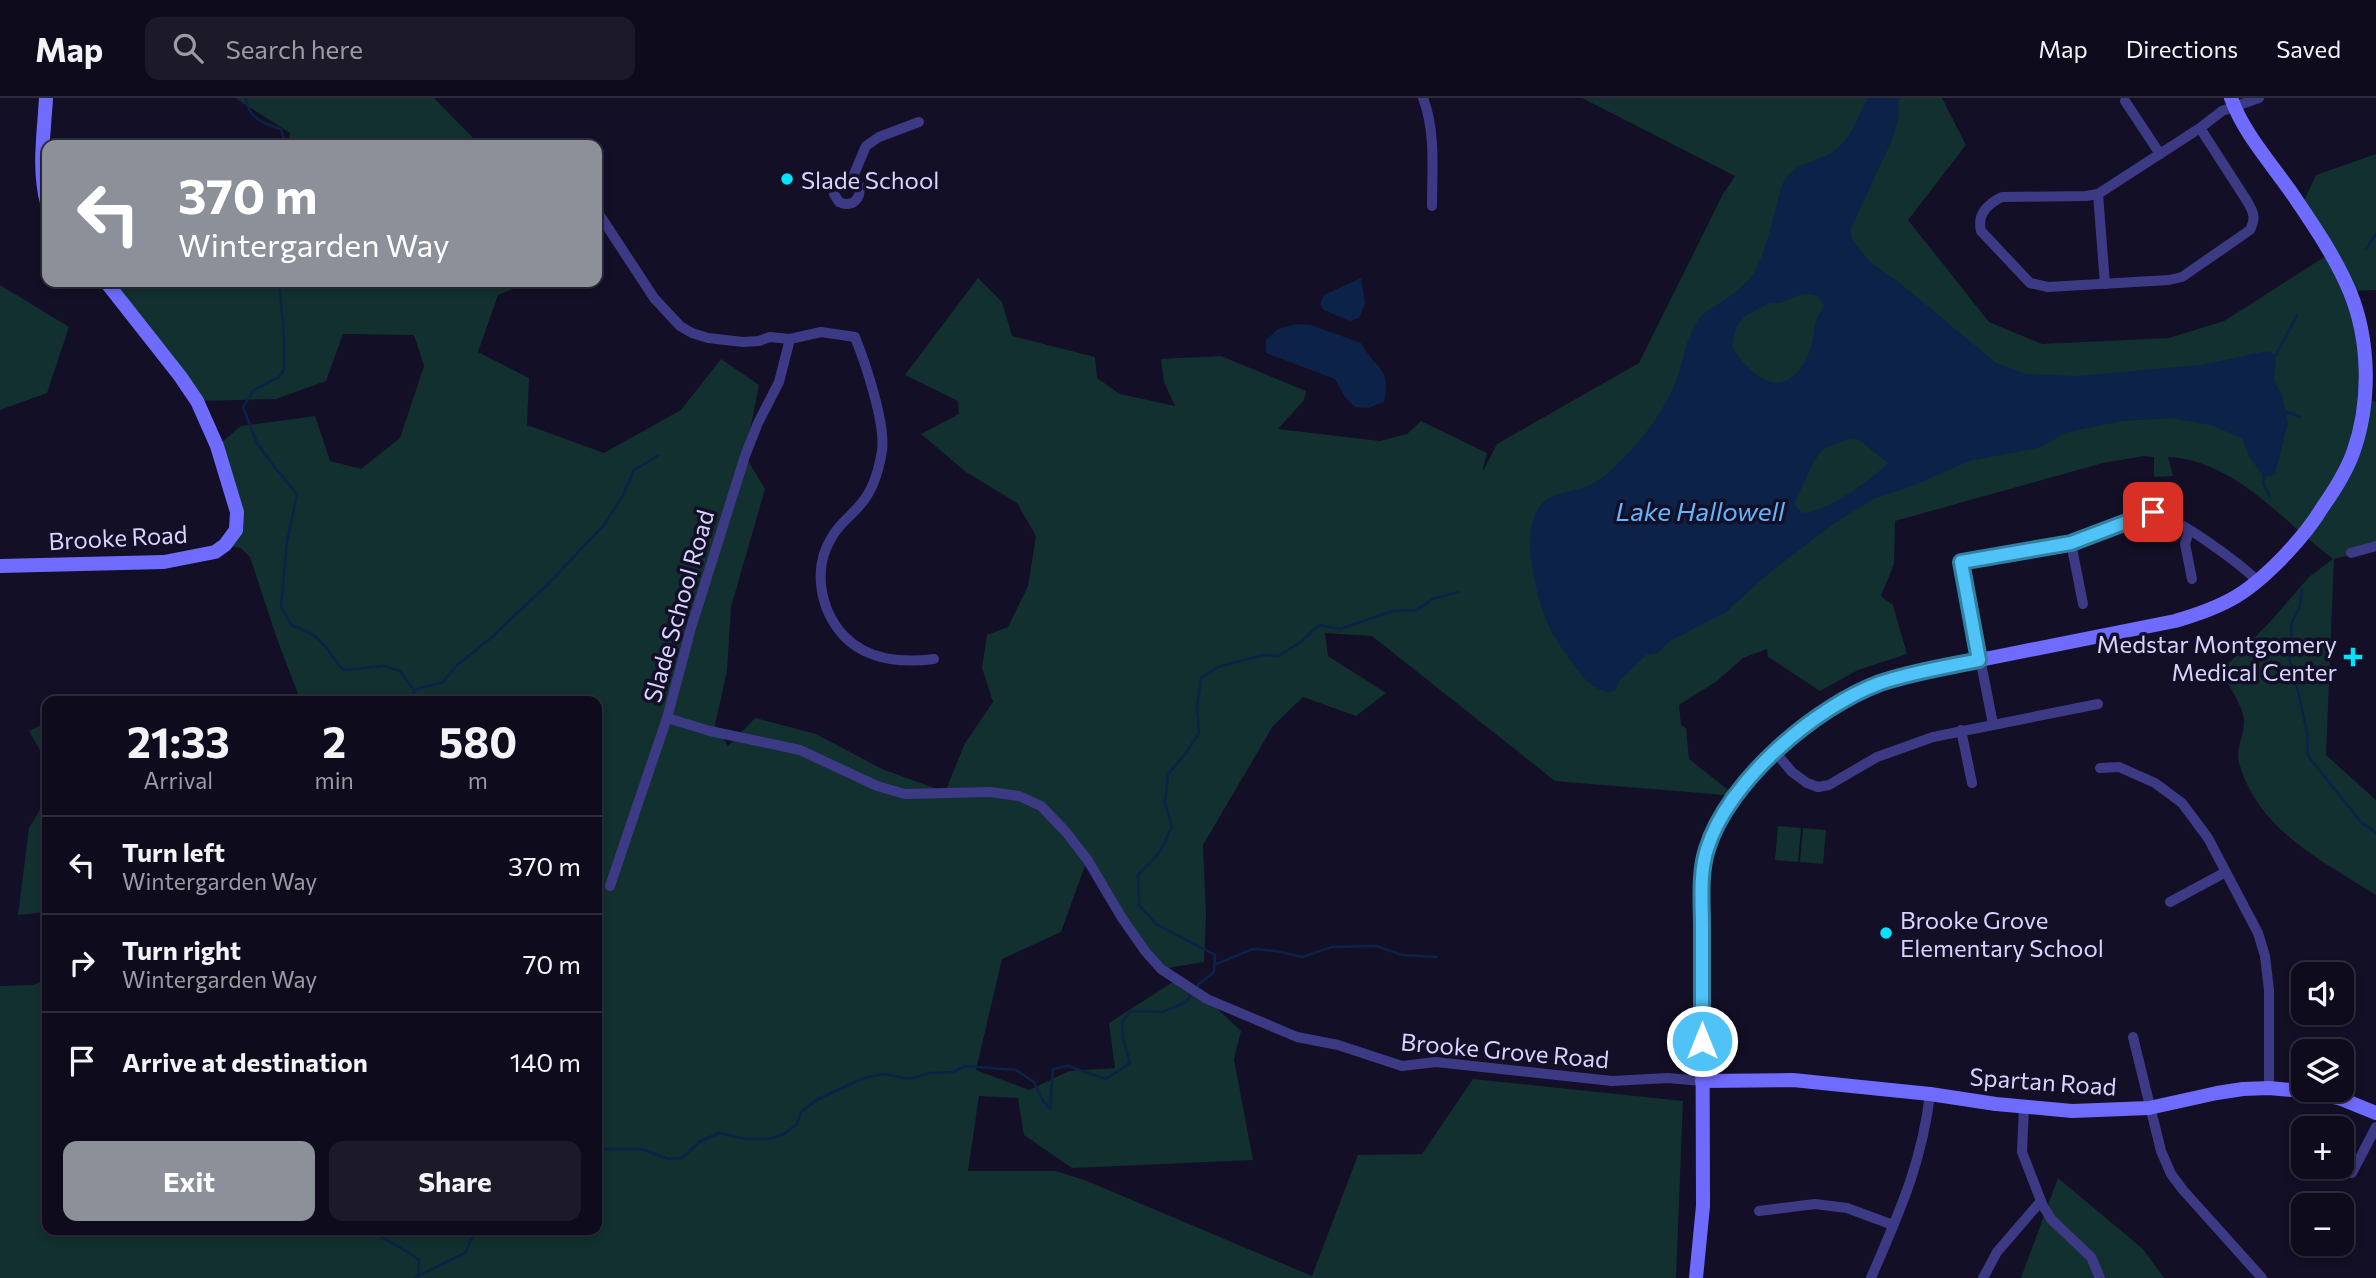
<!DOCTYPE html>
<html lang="en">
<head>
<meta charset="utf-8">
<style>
	body { margin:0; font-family:Commissioner,sans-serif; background:#1c1929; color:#f1f3f6; height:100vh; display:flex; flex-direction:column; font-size:26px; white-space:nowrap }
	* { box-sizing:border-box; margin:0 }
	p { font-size:23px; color:#9b9ba3 }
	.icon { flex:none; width:38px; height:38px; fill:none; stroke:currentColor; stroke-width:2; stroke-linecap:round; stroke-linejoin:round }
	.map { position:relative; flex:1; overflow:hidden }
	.drawer { position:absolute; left:42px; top:598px; width:560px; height:539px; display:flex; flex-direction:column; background:#0e0b1c; border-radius:14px; box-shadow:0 4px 10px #0003,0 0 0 2px #2e2b3b }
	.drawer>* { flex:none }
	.guide { position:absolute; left:42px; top:42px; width:560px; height:147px; border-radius:14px; box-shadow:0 4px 10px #0003,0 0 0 2px #2e2b3b; background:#8c9099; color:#fff; overflow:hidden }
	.buttons { position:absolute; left:2291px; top:864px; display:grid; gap:14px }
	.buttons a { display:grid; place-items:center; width:63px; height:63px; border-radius:14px; background:#0e0b1c; box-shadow:0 4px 10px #0003,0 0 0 2px #2e2b3b; font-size:35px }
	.pin { position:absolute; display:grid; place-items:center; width:60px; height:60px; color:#fff; margin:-30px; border-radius:14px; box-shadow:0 4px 10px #0006 }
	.me { position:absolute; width:77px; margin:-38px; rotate:0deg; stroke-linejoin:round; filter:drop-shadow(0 0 5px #0008) }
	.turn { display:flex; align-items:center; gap:24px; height:147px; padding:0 21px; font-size:32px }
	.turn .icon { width:91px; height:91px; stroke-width:2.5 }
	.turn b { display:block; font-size:49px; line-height:60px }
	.eta { display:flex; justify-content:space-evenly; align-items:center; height:119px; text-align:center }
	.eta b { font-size:42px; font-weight:700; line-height:49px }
	.cta { display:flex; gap:14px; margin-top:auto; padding:14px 21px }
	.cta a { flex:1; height:80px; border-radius:14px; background:#8c9099; color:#fff; font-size:28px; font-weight:700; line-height:80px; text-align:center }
	.cta a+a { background:#1c1929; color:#f1f3f6 }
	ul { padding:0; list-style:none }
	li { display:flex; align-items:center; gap:21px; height:98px; padding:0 21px; border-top:2px solid #2e2b3b }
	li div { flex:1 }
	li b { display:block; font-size:26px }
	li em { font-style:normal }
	header { display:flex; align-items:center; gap:42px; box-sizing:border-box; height:98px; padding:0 35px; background:#0e0b1c; border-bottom:2px solid #2e2b3b }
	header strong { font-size:33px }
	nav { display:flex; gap:38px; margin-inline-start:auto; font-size:24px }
	.search { width:490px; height:63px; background:#1c1929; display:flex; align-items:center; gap:18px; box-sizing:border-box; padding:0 24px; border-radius:14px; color:#9b9ba3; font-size:26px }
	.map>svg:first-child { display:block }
	.green { fill:#12302f }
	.water { fill:#0c2248; fill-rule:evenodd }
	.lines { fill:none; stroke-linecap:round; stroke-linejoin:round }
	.stream { stroke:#0c2248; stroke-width:2.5 }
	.street { stroke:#3d3a85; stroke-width:10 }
	.secondary { stroke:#6f6bff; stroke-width:14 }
	.route-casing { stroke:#337fa1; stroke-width:18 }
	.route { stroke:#4fc3f7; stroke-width:12 }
	.poi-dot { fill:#00e5ff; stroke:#130f26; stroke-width:2.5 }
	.labels { text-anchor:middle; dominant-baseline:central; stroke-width:7; stroke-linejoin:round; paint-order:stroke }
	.poi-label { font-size:24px; fill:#d9d4ff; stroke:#130f26; text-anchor:start }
	.street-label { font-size:24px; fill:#d9d4ff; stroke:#130f26 }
	.water-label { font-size:26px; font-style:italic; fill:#62b6ff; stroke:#130f26 }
</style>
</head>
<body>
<header>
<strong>Map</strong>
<div class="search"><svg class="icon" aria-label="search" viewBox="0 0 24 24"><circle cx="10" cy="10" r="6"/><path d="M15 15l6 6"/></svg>Search here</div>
<nav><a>Map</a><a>Directions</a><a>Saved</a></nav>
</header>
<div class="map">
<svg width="2376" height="1180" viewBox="0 0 2376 1180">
	<rect width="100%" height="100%" fill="#130f26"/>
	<g class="green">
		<path d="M235,0H434L480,47H287L290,35Z"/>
		<path d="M1582,0H1942L1966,47L1908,122L1989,224L2042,246L2169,240L2224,223L2329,156L2301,109L2316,77L2376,56V192L2350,193L2365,300L2376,304V450L2334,461L2326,657L2376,702V797C2322,763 2260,733 2240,668C2234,651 2245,638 2244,621C2244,610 2226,584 2221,573L2269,525L2309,479L2333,461C2283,423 2234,362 2168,359L2173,378L2154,379V359L2144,358L2103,365L1895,423L1894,466L1881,498L1893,507L1907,556L1858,572L1820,593L1768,559L1767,551L1743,560L1717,583L1679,607L1681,627L1686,630L1689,661L1736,698L1555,683L1372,538L1325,535L1328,558L1386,595L1356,618L1303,599L1273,628L1203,747L1206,817L1204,864L1161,871L1087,762L1061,834L1002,861L976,972L1029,992L1069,973L1115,970L1109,925L1176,882L1207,901L1241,933L1234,961L1253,1062L1072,1070L1024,1037L1018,1000L979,998L968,1073H1056L1087,1083L1312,1178L1358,1057L1422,1056L1473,981L1683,1003L1676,1180H0V888L33,887L47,881V1132H597V604H301L276,538L250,459L241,450L225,447L236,432L217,348L241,328L315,318L330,363L361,371L400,340L424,268L414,237L343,236L326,283L276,301L197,303L106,184H530L498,197L478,254L529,280L527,327L604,355L681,312L721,261L759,287L745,358L765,391L731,509L727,573L715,627L728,648L755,620L816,636L882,671L945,694L965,645L993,604L982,570L987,537L1008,529L1028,488L1036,438L1017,405L966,374L921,336L959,316L958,303L905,277L978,180L1002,204L1012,238L1095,259L1097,280L1120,296L1175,308L1164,284L1161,261L1221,258L1306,293L1304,302L1278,331L1380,343L1407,336L1421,323L1487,355L1482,375L1497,346L1639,265L1723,96L1735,78Z"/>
		<path d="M0,187L69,229L47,295L0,312Z"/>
		<path d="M47,624V664L29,633Z"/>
		<path d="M47,700V814L18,817L29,730Z"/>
		<path d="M1778,728L1801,730L1798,764L1775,762Z"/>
		<path d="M1803,730L1826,732L1823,766L1800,764Z"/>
		<path d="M2058,1080L2143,1151L2164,1180H2021Z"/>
	</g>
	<g class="water">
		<path d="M1868,0H1899L1898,22L1892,42L1850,132L1852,141L1870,164L1901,186L1996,265L2026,276L2079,278L2200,267L2268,253L2276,257L2274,282L2282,297L2288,325L2275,377L2264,379L2250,360L2242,340L2211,327L2171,320L2123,323L2068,334L2038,350L1969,363L1910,389L1875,400L1836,424L1769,475L1726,514L1670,543L1658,555L1646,557L1619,583L1615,593C1595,598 1576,572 1567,557C1561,549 1554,540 1550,530C1537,504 1521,439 1537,413C1549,391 1574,396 1592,386C1603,380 1613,371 1621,362C1646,339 1668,307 1679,274C1684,258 1687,239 1697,224C1704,213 1714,209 1725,202C1734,196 1742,189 1749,181C1765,165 1775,110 1782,87C1796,59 1821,67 1840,48C1854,35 1858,16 1868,0ZM1808,196L1818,198L1824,208C1821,213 1818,218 1816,223C1814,230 1814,237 1812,245C1808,264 1791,292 1768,283C1753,277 1741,263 1732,249L1736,229L1745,218L1769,205H1780L1799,197ZM1850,340L1859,342L1888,365C1869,383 1828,414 1802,415L1794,406L1814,363L1823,351Z"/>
		<path d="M1361,180L1365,205L1359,220L1350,223L1324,212L1320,206L1324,197Z"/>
		<path d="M1297,226L1311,227L1361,245C1376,272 1392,269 1384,304L1368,310L1355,309L1345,299L1335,281L1266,255V242L1278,231Z"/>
	</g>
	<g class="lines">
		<g class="stream">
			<path d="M246,0C247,20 265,26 281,31L286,47"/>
			<path d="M2367,150L2376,136"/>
			<path d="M279,184L284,237V272L279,279L254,292L243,309L257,345L276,371L297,396L287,444L281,508L291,527C322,537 324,548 343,572L384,568L400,573L414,592L413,604"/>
			<path d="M2276,257L2297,217"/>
			<path d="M2287,314L2300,319"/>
			<path d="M2264,379L2263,385L2270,399"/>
			<path d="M2302,492L2300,508L2292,524L2291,532L2294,549L2290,556L2289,562L2293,571L2294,582L2298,593L2307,634L2308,658L2361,724L2376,735"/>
			<path d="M414,592L443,584L457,567L492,539L549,485L604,427L623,397L634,372L658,358"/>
			<path d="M1216,866L1253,851L1276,853L1302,859L1332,849L1376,848L1402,857L1437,859"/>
			<path d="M597,1054L607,1051H641L669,1061L682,1060L699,1044L719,1035L746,1041H769L784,1036L797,1026L801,1014L818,1001L864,980L884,976L909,981L930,975L953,974L966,968L1016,972L1034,984L1043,1003L1050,1011L1053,971L1068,968L1106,981L1130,965L1123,941L1122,924L1131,913L1163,914L1186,904L1199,886L1214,874L1215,857L1156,826L1139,807L1138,777L1160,754L1172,729L1165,705L1168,676L1186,655L1199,635L1197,608L1201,580L1218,569L1263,557L1278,558L1301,544L1319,527L1340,531L1392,513L1417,512L1432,501L1458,494"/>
			<path d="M318,1132L323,1134L339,1132"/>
			<path d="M372,1132C387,1144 404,1150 419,1162L418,1178"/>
			<path d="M414,1180L465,1155L476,1132"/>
		</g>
		<g class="street">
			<path d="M1423,0C1436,34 1432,72 1432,108"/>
			<path d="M2125,3L2160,56"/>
			<path d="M2200,30L2247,103C2254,115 2256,120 2250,132L2182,179L2169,182L2048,189L2030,185L1981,133C1977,117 1987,106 2002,99L2086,98L2098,96L2200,30L2222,13L2259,0"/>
			<path d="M852,81L866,48L879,39L919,24"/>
			<path d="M834,96L839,104C852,110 862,101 859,87C853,79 846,78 837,82"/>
			<path d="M2098,96L2105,186"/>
			<path d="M601,119L654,200L680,228L692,235L708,240L743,244L759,243L770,239L790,241L821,234L855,239C865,264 886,326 882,353C879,371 873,393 860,407C851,418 839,426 832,439C812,470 820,512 844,538C868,563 902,565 934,561"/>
			<path d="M2189,433L2185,446L2192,481"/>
			<path d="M2071,445L2083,506"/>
			<path d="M2351,455L2376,448"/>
			<path d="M667,620L710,633L800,652L877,688L905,696L990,694L1019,698L1041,708L1065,733L1087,761L1122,820L1145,853L1161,871L1207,901L1297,939L1338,947L1402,968L1436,964L1612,983L1668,980L1702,983"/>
			<path d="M1993,626L1961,464L2071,445L2153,414C2180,421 2238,464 2259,484"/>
			<path d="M1961,632L1972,685"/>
			<path d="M1775,654L1792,674L1807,685L1818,689L1829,687L1877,659L1933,639L2098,606"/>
			<path d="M2100,670L2119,669L2155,685L2182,705L2208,740L2258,835L2265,858L2269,892V990"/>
			<path d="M610,788L667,620L691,530L745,358L758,325L779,284L790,241"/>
			<path d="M2170,804L2224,775"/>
			<path d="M2133,939L2161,1053L2171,1076L2183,1092L2262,1180"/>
			<path d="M2024,1009L2022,1054L2043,1108L2051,1121L2091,1159L2100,1180"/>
			<path d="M2352,1075L2376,1029"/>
			<path d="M1759,1113L1815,1106L1847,1110L1893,1127"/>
			<path d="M1871,1180C1898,1117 1922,1066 1930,996"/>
			<path d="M1983,1180L1997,1154L2041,1103"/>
		</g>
		<g class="secondary">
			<path d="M46,0C44,36 38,70 47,105"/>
			<path d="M0,468L164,464L215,454L225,447L236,432L237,414L217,348L197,303L180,278L106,184"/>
			<path d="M1702,983L1793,982L1930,996L1996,1006L2072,1013L2149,1010L2217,995L2243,991L2269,990L2302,993L2339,1000L2376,1015"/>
			<path d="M1696,1180L1703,1108L1702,779C1703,770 1704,761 1706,753C1723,694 1798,627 1850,599C1869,589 1889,582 1910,576L2175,523C2227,508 2249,495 2286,456C2300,441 2312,427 2322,410C2334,393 2346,374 2353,355C2371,305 2370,243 2350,194C2335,158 2312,125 2291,94C2270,64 2243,34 2231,0"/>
		</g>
	</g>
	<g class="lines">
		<g class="route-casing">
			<path id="route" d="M1702,943C1702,905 1702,868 1702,831C1702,805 1699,776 1707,751C1728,683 1815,609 1880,585C1912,574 1946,569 1979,562L1961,464L2071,445L2153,414"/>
		</g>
		<use href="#route" class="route"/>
	</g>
	<g class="poi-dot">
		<circle cx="787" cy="81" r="7"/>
		<path d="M2349.5 548.5h7v7h7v7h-7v7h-7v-7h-7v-7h7z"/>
		<circle cx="1886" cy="835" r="7"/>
	</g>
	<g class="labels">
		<g class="poi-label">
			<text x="801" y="81">Slade School</text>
			<text x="2337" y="545" text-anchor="end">Medstar Montgomery<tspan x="2337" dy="28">Medical Center</tspan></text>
			<text x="1900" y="821">Brooke Grove<tspan x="1900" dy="28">Elementary School</tspan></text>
		</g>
		<g class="street-label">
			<text transform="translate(118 439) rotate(-3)">Brooke Road</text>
			<text transform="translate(678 508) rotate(-74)">Slade School Road</text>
			<text transform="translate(1505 952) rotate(5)">Brooke Grove Road</text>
			<text transform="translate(2043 983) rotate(4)">Spartan Road</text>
		</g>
		<g class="water-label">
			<text x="1700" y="412">Lake Hallowell</text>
		</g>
	</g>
</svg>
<div class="buttons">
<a><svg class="icon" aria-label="sound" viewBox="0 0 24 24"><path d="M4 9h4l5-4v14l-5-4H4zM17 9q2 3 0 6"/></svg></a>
<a><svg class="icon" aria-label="layers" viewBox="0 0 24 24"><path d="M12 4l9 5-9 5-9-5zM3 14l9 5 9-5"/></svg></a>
<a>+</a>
<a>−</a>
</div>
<div class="pin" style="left:2153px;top:414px;background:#d93025"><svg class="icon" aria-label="arrive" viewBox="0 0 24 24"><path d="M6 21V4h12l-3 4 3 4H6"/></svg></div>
<svg class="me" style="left:1702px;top:943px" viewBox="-20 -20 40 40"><circle r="17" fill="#4fc3f7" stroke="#fff" stroke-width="3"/><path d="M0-11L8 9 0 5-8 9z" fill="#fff"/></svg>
<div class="guide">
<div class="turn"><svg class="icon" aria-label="left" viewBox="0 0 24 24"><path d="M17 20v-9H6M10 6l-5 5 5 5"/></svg><div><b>370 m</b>Wintergarden Way</div></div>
</div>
<section class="drawer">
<div class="eta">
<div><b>21:33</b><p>Arrival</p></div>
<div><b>2</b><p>min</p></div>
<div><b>580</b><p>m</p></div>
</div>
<ul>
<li><svg class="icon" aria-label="left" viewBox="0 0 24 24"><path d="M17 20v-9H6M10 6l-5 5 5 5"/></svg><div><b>Turn left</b><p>Wintergarden Way</p></div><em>370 m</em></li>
<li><svg class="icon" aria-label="right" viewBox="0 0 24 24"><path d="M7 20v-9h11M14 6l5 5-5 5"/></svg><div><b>Turn right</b><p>Wintergarden Way</p></div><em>70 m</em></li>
<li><svg class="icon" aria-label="arrive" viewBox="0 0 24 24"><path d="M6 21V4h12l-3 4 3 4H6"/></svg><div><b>Arrive at destination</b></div><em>140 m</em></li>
</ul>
<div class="cta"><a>Exit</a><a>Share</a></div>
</section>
</div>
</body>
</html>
